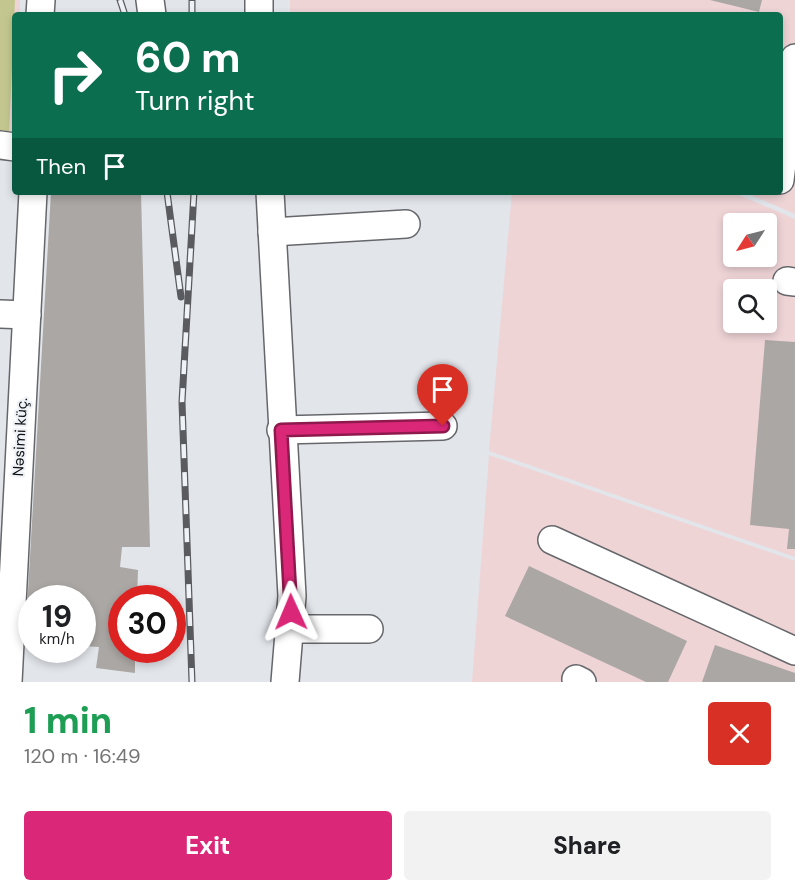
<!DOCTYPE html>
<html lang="en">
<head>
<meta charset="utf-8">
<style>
	body { margin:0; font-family:"DM Sans",sans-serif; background:#f2f2f2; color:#202124; height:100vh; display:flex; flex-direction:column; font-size:22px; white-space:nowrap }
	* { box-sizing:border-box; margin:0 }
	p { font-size:20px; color:#757577 }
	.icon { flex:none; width:33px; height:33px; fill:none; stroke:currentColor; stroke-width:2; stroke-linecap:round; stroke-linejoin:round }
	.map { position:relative; height:682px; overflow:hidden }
	.details { display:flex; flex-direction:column; background:#fff; flex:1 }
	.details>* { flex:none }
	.banner { position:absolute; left:12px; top:12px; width:771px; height:183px; border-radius:6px; box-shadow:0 3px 9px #0003; background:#0b6e4f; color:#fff; overflow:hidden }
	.needle { width:39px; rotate:234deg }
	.tools { position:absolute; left:723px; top:213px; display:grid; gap:12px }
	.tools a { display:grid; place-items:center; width:54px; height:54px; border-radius:6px; background:#fff; box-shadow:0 3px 9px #0003; font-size:30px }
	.speed { position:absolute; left:18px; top:585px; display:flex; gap:12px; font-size:30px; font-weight:700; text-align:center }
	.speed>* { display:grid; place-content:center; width:78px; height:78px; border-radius:50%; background:#fff; box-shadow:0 3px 9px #0003; line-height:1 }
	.speed small { font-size:15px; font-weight:400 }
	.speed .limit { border:9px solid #d22; background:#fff; color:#111 }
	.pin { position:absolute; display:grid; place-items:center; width:51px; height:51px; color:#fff; margin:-62px -26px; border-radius:50% 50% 50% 0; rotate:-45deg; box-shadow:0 0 6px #0007 }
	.pin .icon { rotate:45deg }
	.me { position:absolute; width:66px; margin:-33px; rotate:359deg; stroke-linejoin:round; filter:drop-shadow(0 0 4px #0008) }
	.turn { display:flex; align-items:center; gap:21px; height:126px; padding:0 24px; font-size:27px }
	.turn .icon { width:78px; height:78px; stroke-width:2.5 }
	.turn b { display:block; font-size:42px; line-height:51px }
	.then { display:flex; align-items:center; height:57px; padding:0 24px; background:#0003; gap:12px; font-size:22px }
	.round { display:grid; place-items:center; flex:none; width:63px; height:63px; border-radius:6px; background:#f2f2f2 }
	.headline { display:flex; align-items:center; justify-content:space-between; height:102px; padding:0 24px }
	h1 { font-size:36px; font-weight:800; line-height:45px; color:#1e9e55 }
	.cta { display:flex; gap:12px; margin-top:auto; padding:12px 24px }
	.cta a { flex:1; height:69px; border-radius:6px; background:#db2777; color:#fff; font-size:24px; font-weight:800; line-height:69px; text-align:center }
	.cta a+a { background:#f2f2f2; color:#202124 }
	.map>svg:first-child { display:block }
	.industrial { fill:#efd4d6; fill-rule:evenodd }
	.green { fill:#c3c78f }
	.building { fill:#aba7a4 }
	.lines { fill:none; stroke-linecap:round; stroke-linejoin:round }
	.minor-casing { stroke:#65676b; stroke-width:30 }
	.minor { stroke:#fff; stroke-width:27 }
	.rail-casing { stroke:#5a5b5e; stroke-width:7 }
	.rail { stroke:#eff3f7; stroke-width:4.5; stroke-dasharray:14; stroke-linecap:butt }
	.route-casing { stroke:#8e194d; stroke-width:15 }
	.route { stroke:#db2777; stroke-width:10 }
	.labels { text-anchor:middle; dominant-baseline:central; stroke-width:4.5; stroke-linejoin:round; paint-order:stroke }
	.street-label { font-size:15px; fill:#0e0f10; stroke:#eff3f7 }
</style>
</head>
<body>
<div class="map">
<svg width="795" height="682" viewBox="0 0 795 682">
	<rect width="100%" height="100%" fill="#e2e5ea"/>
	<g class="industrial">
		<path d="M0,0H20V15H15L13,137L0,135Z"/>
		<path d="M290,0H795V214L744,192H780V15H290Z"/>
		<path d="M512,192H732L795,219V557L489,451ZM734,224H766V256H734ZM734,290H766V322H734Z"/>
		<path d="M489,455L795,561V682H472Z"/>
	</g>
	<path class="green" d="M0,0H15L9,133L0,132Z"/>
	<g class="building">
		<path d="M710,0H762L759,12Z"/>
		<path d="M51,192H141L150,547H122L120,567L138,570L137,598H122V650H135V673L96,668L99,647L82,646V598H32V644H25Z"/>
		<path d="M765,340L795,342V549H787L789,529L750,525Z"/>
		<path d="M529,566L687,641L668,682H646L505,616Z"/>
		<path d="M715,645L795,673V682H702Z"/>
	</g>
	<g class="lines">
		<g class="minor-casing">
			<g id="minor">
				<path d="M150,0L152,15"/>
				<path d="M259,0V15"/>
				<path d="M40,15L41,0"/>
				<path d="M0,145L15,147"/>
				<path d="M780,180L795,58"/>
				<path d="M270,192L292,596L285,682"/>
				<path d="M272,232L406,224"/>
				<path d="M787,281L795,282"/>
				<path d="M0,314L27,315"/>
				<path d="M281,430L443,426"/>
				<path d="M552,540L795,651"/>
				<path d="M291,629H369"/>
				<path d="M576,679L582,682"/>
				<path d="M8,682L33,192"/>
			</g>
		</g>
		<use href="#minor" class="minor"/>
		<g class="rail-casing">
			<g id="rail">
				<path d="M120,0L125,15"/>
				<path d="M192,15V0"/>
				<path d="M167,192L181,297"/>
				<path d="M192,682L182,402L194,192"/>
			</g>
		</g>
		<use href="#rail" class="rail"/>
	</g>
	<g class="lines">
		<g class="route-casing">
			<path id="route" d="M291,612L281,430L443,426"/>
		</g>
		<use href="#route" class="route"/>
	</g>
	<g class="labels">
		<g class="street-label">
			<text transform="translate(20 437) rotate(-87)">Nəsimi küç.</text>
		</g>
	</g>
</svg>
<div class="tools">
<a><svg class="needle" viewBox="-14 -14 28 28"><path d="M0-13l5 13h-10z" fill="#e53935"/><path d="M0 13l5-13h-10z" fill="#757577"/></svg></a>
<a><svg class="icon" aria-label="search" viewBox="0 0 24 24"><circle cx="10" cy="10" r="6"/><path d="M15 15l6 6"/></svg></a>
</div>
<div class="speed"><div>19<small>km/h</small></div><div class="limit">30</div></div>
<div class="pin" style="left:443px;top:426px;background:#d93025"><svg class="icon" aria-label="arrive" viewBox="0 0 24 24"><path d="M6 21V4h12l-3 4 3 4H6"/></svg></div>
<svg class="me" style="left:291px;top:612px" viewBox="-20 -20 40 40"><path d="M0-17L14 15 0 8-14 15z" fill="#db2777" stroke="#fff" stroke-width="4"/></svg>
<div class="banner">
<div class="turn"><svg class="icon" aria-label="right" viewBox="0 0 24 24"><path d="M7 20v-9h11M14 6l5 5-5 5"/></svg><div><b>60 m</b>Turn right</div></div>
<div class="then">Then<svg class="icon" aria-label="arrive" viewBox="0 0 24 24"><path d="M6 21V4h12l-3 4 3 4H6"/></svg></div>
</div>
</div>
<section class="details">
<div class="headline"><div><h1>1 min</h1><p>120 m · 16:49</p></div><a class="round" style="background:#d93025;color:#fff"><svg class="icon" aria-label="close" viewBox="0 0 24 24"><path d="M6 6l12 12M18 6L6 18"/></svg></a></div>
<div class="cta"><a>Exit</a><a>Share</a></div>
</section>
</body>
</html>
